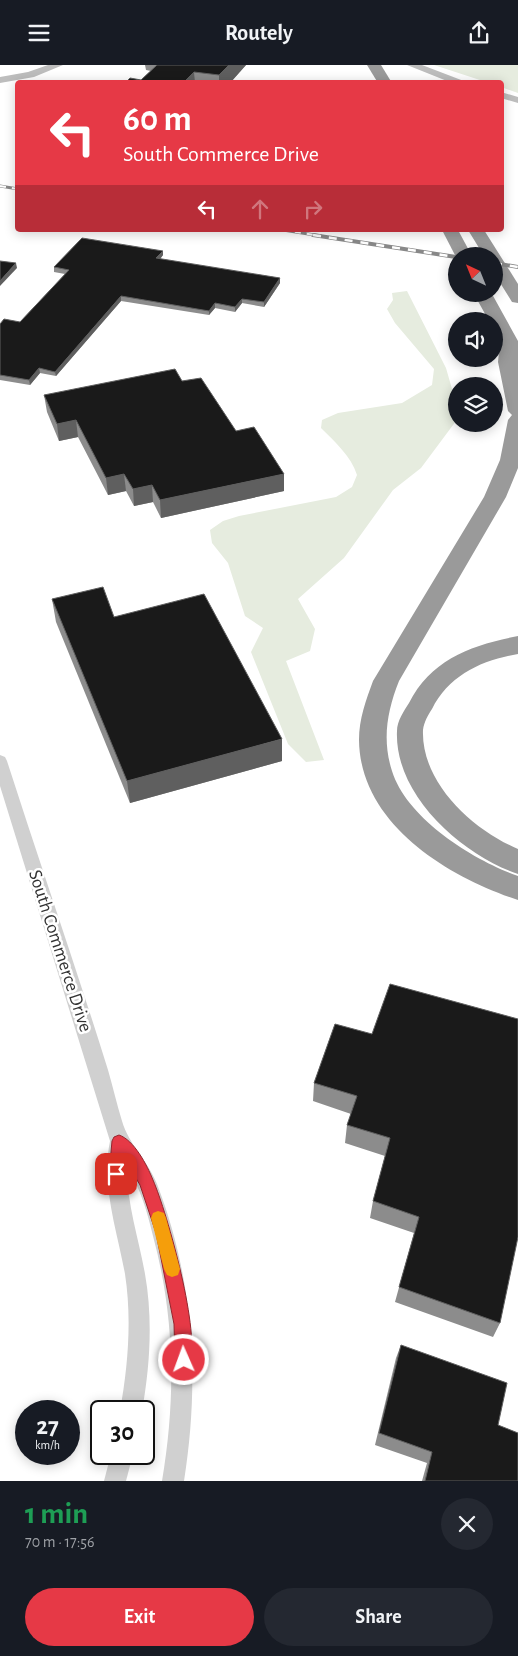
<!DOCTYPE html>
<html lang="en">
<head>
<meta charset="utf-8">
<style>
	body { margin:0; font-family:"Alegreya Sans",sans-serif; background:#242831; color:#f1f3f6; height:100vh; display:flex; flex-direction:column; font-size:19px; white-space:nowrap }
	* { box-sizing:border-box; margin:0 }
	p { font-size:16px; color:#9ea1a6 }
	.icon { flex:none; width:28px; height:28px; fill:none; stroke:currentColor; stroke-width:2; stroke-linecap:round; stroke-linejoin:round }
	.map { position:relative; height:1416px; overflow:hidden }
	.sheet { display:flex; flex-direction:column; background:#171b24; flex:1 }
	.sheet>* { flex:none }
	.guide { position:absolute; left:15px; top:15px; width:489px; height:152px; border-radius:5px; box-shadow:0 2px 12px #0003; background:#e63946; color:#fff; overflow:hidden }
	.needle { width:32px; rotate:317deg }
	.fabs { position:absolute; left:448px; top:182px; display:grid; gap:10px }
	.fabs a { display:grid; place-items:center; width:55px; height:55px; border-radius:50%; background:#171b24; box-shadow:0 2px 12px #0003; font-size:25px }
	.speed { position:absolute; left:15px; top:1335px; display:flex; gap:10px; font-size:25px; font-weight:700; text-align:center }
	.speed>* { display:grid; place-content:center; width:65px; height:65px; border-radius:50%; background:#171b24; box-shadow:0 2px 12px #0003; line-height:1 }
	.speed small { font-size:12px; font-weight:400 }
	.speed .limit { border:2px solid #111; border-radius:8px; background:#fff; color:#111 }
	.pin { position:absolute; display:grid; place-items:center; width:42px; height:42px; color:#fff; margin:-21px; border-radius:10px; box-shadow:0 2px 8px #0006 }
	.me { position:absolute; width:55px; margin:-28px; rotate:358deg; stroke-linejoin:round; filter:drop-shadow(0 0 4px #0008) }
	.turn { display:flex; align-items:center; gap:18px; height:105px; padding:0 25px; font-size:22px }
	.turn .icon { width:65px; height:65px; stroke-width:2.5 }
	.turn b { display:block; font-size:35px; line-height:42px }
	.lanes { display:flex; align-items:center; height:48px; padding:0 25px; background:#0003; justify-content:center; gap:25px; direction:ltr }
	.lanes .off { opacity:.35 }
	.round { display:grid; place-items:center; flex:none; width:52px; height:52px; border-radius:26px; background:#242831 }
	.headline { display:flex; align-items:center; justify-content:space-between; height:85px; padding:0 25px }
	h1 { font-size:30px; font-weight:700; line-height:38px; color:#1e9e55 }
	.cta { display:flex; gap:10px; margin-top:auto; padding:10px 25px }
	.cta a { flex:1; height:58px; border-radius:30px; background:#e63946; color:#fff; font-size:20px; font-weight:700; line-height:58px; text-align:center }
	.cta a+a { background:#242831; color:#f1f3f6 }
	header { display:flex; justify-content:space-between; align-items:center; height:65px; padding:0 25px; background:#171b24; font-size:22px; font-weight:700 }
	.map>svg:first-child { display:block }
	.green { fill:#e6ecdf }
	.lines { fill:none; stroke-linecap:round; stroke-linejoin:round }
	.minor { fill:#d0d0d0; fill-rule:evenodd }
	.secondary { fill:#bdbdbd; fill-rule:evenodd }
	.motorway { fill:#9a9a9a; fill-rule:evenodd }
	.rail-far1-casing { stroke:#888; stroke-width:3 }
	.rail-casing { stroke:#888; stroke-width:4 }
	.rail-far1 { stroke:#fff; stroke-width:2; stroke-dasharray:6; stroke-linecap:butt }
	.rail { stroke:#fff; stroke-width:2.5; stroke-dasharray:8; stroke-linecap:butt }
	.wall { fill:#8c8c8c }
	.shaded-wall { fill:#5f5f5f }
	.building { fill:#1a1a1a; stroke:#5f5f5f }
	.route { fill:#e63946; stroke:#96252e }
	.slow { fill:#f59e0b }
	.labels { text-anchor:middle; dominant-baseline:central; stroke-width:5; stroke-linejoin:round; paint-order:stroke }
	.street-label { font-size:19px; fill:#333; stroke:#fff }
</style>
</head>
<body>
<header><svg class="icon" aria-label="menu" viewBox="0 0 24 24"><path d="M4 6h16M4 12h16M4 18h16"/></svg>Routely<svg class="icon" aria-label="share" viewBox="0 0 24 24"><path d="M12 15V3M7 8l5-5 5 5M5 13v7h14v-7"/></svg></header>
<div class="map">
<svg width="518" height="1416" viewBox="0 0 518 1416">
	<rect width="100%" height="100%" fill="#fff"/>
	<g class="green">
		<path d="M434,0H518V28L501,22V18L486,17Z"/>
		<path d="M407,226L446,303L456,338V356L421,403L393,425L344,493L298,534L315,564L310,586L286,596L324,695L306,697L288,679L251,587L263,563L245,551L228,498L212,478L210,465L223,456L239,451L336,432L352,422L357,410C351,391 335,377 321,363L322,355L338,348L402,338L432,320L434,304L395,258L387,244L393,235L392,228Z"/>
	</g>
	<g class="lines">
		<g class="minor">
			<path d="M0,690L5,692L7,696C40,799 76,902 108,1005C113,1022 117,1040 122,1056C129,1080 148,1096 157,1119C194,1215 200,1315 184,1416H162C176,1333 175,1252 153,1171C147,1147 141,1123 127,1104C127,1140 139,1174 145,1209C153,1254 150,1301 142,1346H120C128,1301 132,1254 125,1209C117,1165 101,1121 110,1076L0,721Z"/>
			<path d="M111,1389H133L126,1416H104Z"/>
		</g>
		<g class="secondary">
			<path d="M48,0H63L34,12L0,18V12L28,7Z"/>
			<path d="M407,0H422L469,18H452Z"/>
			<path d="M501,27L518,32V38L501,33Z"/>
		</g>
		<g class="motorway">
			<path d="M367,0H381L392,18H378Z"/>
			<path d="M442,165H458L472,191L456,192Z"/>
			<path d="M468,165H484L518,219V238L512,237L494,208V191H484Z"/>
			<path d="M474,229H492L518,276V403L506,432L399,616C387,646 382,675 392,706C407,754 473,795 518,811V835C448,812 360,759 359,675C359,654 366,635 373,616L484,432L500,395L508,355L512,350L508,346L498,297L500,277L494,266V256H489Z"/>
			<path d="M518,571V589C482,595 449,610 432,644C428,650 424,657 423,665C421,718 473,765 518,784V809C462,790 394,730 397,666C397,656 404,646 409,638C431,594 472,580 518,571Z"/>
		</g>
		<g class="rail-far1-casing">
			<g id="rail-far1">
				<path d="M0,121L18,124"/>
				<path d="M283,165L321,171"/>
			</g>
		</g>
		<g class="rail-casing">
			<g id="rail">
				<path d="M313,170L456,192"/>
				<path d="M494,198L518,202"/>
			</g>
		</g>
		<use href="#rail-far1" class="rail-far1"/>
		<use href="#rail" class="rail"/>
	</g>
	<g class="wall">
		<path d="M145,0H246L230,18H125L141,15L151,6L146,5Z"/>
		<path d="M163,190L160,194L280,213V218L264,242L242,238L235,247L215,243L209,250L121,236L56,311L40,308L30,320L0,315V259L20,257L65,209L54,207V202Z"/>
		<path d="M182,316L236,366L284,409V426L161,453L153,437L134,441L126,426L108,430L78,372L59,376L47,347L44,330Z"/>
		<path d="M52,534L114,552L282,696L130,738L56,557Z"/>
		<path d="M335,959L500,1258L493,1272L395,1237L414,1168L370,1153L373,1136L385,1091L345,1078L347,1060L351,1049L313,1036L314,1018Z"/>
		<path d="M401,1280L498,1360L518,1416H422L427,1398L375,1380L396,1293Z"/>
	</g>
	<g class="shaded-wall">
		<path d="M229,0H246L230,18H219V10Z"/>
		<path d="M194,7L195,18H183Z"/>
		<path d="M163,186V190L157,198L156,193Z"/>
		<path d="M16,198L17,203L0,221V216Z"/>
		<path d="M280,213V218L264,242V237Z"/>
		<path d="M121,231V236L56,311L55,307Z"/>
		<path d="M242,234V238L235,247V242Z"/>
		<path d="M215,238V243L209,250V246Z"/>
		<path d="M39,303L40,308L30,320L29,315Z"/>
		<path d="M76,355L78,372L59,376L57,359Z"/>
		<path d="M124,409L126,426L108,430L106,413Z"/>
		<path d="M284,409V426L161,453L160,435Z"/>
		<path d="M152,420L153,437L134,441L133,424Z"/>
		<path d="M282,674V696L130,738L127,716Z"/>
	</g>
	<g class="building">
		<path d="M157,0H229L219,10L194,7L183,18H125L130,13L141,15Z"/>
		<path d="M82,173L163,186L156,193L280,213L264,237L242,234L235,242L215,238L209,246L121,231L55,307L39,303L29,315L0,310V259L4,254L20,257L69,205L54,202Z"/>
		<path d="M0,196L16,198L0,216Z"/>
		<path d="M175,304L182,316L201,313L236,366L254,362L284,409L160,435L152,420L133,424L124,409L106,413L76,355L57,359L44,330Z"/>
		<path d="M103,522L114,552L204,529L282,674L127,716L52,534Z"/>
		<path d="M390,919L518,954V1172L500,1258L399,1222L419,1152L373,1136L390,1073L347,1060L357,1031L314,1018L335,959L372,969Z"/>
		<path d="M401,1280L507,1318L498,1360L518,1368V1416H425L432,1387L379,1368Z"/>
	</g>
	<path class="route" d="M119,1070C134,1075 147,1100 153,1115C167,1147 202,1271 189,1301L184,1303L178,1301L175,1295L174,1259L156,1168L140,1120L125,1095L121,1114L116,1116L111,1114L109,1109L112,1076L114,1072Z"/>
	<path class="slow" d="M158,1146L164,1148L166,1153L180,1204L178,1210L172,1212L167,1210L164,1204L151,1153L153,1148Z"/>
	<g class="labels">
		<g class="street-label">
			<text transform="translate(60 886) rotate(72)">South Commerce Drive</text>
		</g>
	</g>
</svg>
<div class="fabs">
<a><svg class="needle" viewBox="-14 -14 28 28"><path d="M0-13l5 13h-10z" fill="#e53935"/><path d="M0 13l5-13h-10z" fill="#9ea1a6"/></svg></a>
<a><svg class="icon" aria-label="sound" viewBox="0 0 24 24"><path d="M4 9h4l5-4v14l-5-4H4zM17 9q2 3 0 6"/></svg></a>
<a><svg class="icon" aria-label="layers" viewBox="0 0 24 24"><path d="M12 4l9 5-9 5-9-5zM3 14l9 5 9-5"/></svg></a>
</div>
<div class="speed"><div>27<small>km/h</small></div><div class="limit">30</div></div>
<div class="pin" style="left:116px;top:1109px;background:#d93025"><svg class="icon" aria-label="arrive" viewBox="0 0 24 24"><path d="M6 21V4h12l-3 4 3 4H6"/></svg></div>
<svg class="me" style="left:184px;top:1295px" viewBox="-20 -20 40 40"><circle r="17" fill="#e63946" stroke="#fff" stroke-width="3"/><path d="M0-11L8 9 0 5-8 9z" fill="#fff"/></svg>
<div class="guide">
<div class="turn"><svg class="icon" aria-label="left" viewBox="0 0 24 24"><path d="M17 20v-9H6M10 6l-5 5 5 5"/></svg><div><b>60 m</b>South Commerce Drive</div></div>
<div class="lanes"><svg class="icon" aria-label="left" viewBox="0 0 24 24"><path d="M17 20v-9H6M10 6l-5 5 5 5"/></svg><svg class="icon off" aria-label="ahead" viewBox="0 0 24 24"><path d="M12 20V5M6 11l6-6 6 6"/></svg><svg class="icon off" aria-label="right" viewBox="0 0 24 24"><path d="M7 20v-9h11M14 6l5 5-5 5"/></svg></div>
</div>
</div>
<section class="sheet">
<div class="headline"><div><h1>1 min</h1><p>70 m · 17:56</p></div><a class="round"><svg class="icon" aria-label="close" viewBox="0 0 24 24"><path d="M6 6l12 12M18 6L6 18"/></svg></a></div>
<div class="cta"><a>Exit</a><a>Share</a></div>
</section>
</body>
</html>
